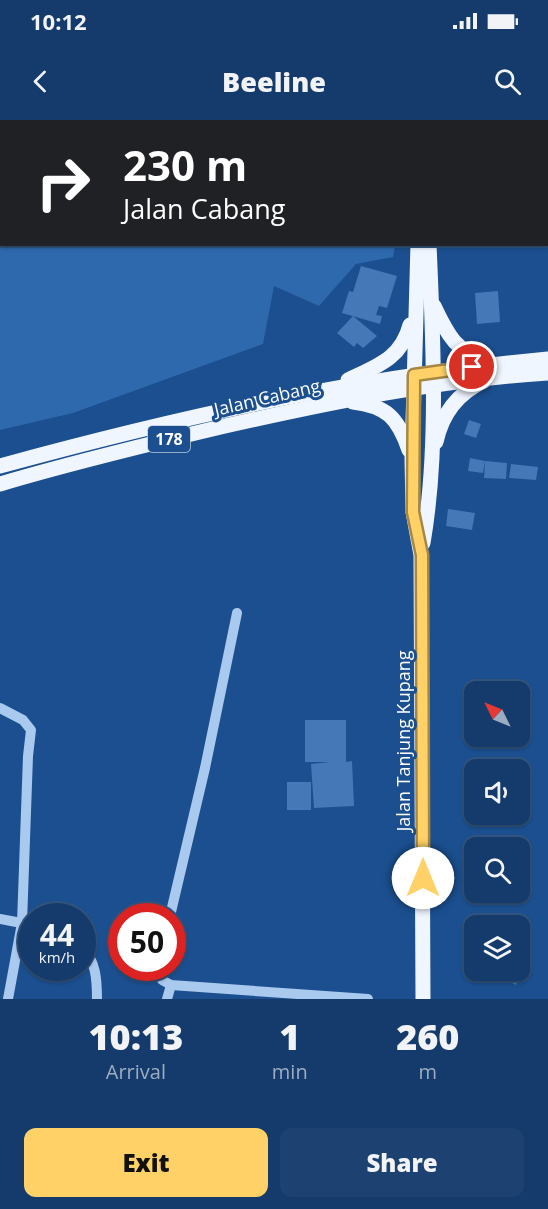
<!DOCTYPE html>
<html lang="en">
<head>
<meta charset="utf-8">
<style>
	body { margin:0; font-family:"Open Sans",sans-serif; background:#1d4271; color:#f1f3f6; height:100vh; display:flex; flex-direction:column; font-size:22px; white-space:nowrap }
	* { box-sizing:border-box; margin:0 }
	p { font-size:20px; color:#9dadc1 }
	.icon { flex:none; width:33px; height:33px; fill:none; stroke:currentColor; stroke-width:2; stroke-linecap:round; stroke-linejoin:round }
	.map { position:relative; height:879px; overflow:hidden }
	.sheet { display:flex; flex-direction:column; background:#143b6b; flex:1 }
	.sheet>* { flex:none }
	.top-card { position:absolute; left:0px; top:0px; width:549px; height:126px; box-shadow:0 2px 4px #0004,0 0 0 2px #33557e; background:#202124; color:#fff; overflow:hidden }
	.needle { width:39px; rotate:313deg }
	.controls { position:absolute; left:464px; top:561px; display:grid; gap:12px }
	.controls a { display:grid; place-items:center; width:66px; height:66px; border-radius:12px; background:#143b6b; box-shadow:0 2px 4px #0004,0 0 0 2px #33557e; font-size:30px }
	.speed { position:absolute; left:18px; top:783px; display:flex; gap:12px; font-size:30px; font-weight:700; text-align:center }
	.speed>* { display:grid; place-content:center; width:78px; height:78px; border-radius:50%; background:#143b6b; box-shadow:0 2px 4px #0004,0 0 0 2px #33557e; line-height:1 }
	.speed small { font-size:15px; font-weight:400 }
	.speed .limit { border:9px solid #d22; background:#fff; color:#111 }
	.pin { position:absolute; display:grid; place-items:center; width:51px; height:51px; color:#fff; margin:-26px; border:3px solid #fff; border-radius:50%; box-shadow:0 2px 6px #0007 }
	.me { position:absolute; width:66px; margin:-33px; rotate:0deg; stroke-linejoin:round; filter:drop-shadow(0 0 4px #0008) }
	.turn { display:flex; align-items:center; gap:21px; height:126px; padding:0 24px; font-size:27px }
	.turn .icon { width:78px; height:78px; stroke-width:2.5 }
	.turn b { display:block; font-size:42px; line-height:51px }
	.eta { display:flex; justify-content:space-evenly; align-items:center; height:102px; text-align:center }
	.eta b { font-size:36px; font-weight:800; line-height:42px }
	.button { display:flex; gap:12px; margin-top:auto; padding:12px 24px }
	.button a { flex:1; height:69px; border-radius:12px; background:#ffd166; color:#111; font-size:24px; font-weight:800; line-height:69px; text-align:center }
	.button a+a { background:#1d4271; color:#f1f3f6 }
	.status { display:flex; justify-content:space-between; align-items:center; height:42px; padding:0 30px; background:#143b6b; direction:ltr }
	.status svg { height:16px; fill:currentColor }
	header { display:flex; justify-content:space-between; align-items:center; height:78px; padding:0 24px; background:#143b6b; font-size:27px; font-weight:800 }
	.map>svg:first-child { display:block }
	.green { fill:#2e69ad }
	.building { fill:#4478b7 }
	.lines { fill:none; stroke-linecap:round; stroke-linejoin:round }
	.minor { stroke:#a9c9ee; stroke-width:10 }
	.major { stroke:#f0f6ff; stroke-width:15 }
	.route-casing { stroke:#a68842; stroke-width:15 }
	.route { stroke:#ffd166; stroke-width:10 }
	.labels { text-anchor:middle; dominant-baseline:central; stroke-width:6; stroke-linejoin:round; paint-order:stroke }
	.shield { fill:#1b4f8f; stroke:#bbcadd; stroke-width:1.5 }
	.shield-label { font-size:16px; font-weight:bold; fill:#fff }
	.street-label { font-size:18px; fill:#fff; stroke:#1b4f8f }
</style>
</head>
<body>
<div class="status"><b>10:12</b><svg viewBox="0 0 49 12"><path d="M0 12V9h3v3zM5 12V6h3v6zM10 12V3h3v9zM15 12V0h3v12zM26 1h20v11H26zM47 4h2v5h-2z"/></svg></div>
<header><svg class="icon" aria-label="back" viewBox="0 0 24 24"><path d="M15 5l-7 7 7 7"/></svg>Beeline<svg class="icon" aria-label="search" viewBox="0 0 24 24"><circle cx="10" cy="10" r="6"/><path d="M15 15l6 6"/></svg></header>
<div class="map">
<svg width="548" height="879" viewBox="0 0 548 879">
	<rect width="100%" height="100%" fill="#1b4f8f"/>
	<path class="green" d="M0,0H332L2,2V124L395,125L393,137L356,144L319,186L274,166L263,224L73,293L0,310Z"/>
	<g class="building">
		<path d="M361,146L397,156L387,188L379,186L376,195L382,196L380,204L342,193L349,171L353,172Z"/>
		<path d="M498,171L500,202L477,204L475,173Z"/>
		<path d="M353,196L377,216L363,228L357,223L354,227L337,213Z"/>
		<path d="M469,300L481,304L476,318L464,314Z"/>
		<path d="M470,338L485,341L483,353L468,351Z"/>
		<path d="M485,341L507,343L506,359L484,358Z"/>
		<path d="M511,344L538,347L536,360L509,358Z"/>
		<path d="M448,389L475,393L472,410L446,406Z"/>
		<path d="M305,600H346V642L352,641L354,686L314,688L311,644L330,642H305Z"/>
		<rect x="287" y="662" width="24" height="28"/>
		<path d="M519,845L524,847L516,865L494,855L496,850H519Z"/>
	</g>
	<g class="lines">
		<g class="minor">
			<path d="M0,588L23,600L31,610L28,636L22,803L8,879"/>
			<path d="M170,796L205,648L237,493"/>
			<path d="M0,799L32,805"/>
			<path d="M82,826C96,842 97,859 97,879"/>
			<path d="M160,848L162,860L171,865L368,879"/>
			<path d="M167,879L171,865"/>
		</g>
		<g class="major">
			<path d="M424,0V2"/>
			<path d="M418,124L412,338L413,392L421,435L423,879"/>
			<path d="M434,186C449,218 456,231 490,243"/>
			<path d="M348,260C377,246 401,239 410,205"/>
			<path d="M353,282C387,286 398,298 409,330"/>
			<path d="M436,322C442,294 458,273 484,261"/>
			<path d="M0,346C179,297 363,256 548,239"/>
			<path d="M0,364C74,342 149,324 225,306C332,282 438,260 548,253"/>
			<path d="M423,423C439,331 433,218 429,124"/>
		</g>
	</g>
	<g class="lines">
		<g class="route-casing">
			<path id="route" d="M423,758L422,435L413,392L414,255L472,247"/>
		</g>
		<use href="#route" class="route"/>
	</g>
	<g class="labels">
		<rect class="shield" x="148" y="306" width="42" height="26" rx="4.5"/>
		<g class="shield-label">
			<text x="169" y="319">178</text>
		</g>
		<g class="street-label">
			<text transform="translate(267 277) rotate(-13)">Jalan Cabang</text>
			<text transform="translate(403 621) rotate(-90)">Jalan Tanjung Kupang</text>
		</g>
	</g>
</svg>
<div class="controls">
<a><svg class="needle" viewBox="-14 -14 28 28"><path d="M0-13l5 13h-10z" fill="#e53935"/><path d="M0 13l5-13h-10z" fill="#9dadc1"/></svg></a>
<a><svg class="icon" aria-label="sound" viewBox="0 0 24 24"><path d="M4 9h4l5-4v14l-5-4H4zM17 9q2 3 0 6"/></svg></a>
<a><svg class="icon" aria-label="search" viewBox="0 0 24 24"><circle cx="10" cy="10" r="6"/><path d="M15 15l6 6"/></svg></a>
<a><svg class="icon" aria-label="layers" viewBox="0 0 24 24"><path d="M12 4l9 5-9 5-9-5zM3 14l9 5 9-5"/></svg></a>
</div>
<div class="speed"><div>44<small>km/h</small></div><div class="limit">50</div></div>
<div class="pin" style="left:472px;top:247px;background:#d93025"><svg class="icon" aria-label="arrive" viewBox="0 0 24 24"><path d="M6 21V4h12l-3 4 3 4H6"/></svg></div>
<svg class="me" style="left:423px;top:758px" viewBox="-20 -20 40 40"><circle r="19" fill="#fff"/><path d="M0-13L10 11 0 6-10 11z" fill="#ffd166"/></svg>
<div class="top-card">
<div class="turn"><svg class="icon" aria-label="right" viewBox="0 0 24 24"><path d="M7 20v-9h11M14 6l5 5-5 5"/></svg><div><b>230 m</b>Jalan Cabang</div></div>
</div>
</div>
<section class="sheet">
<div class="eta">
<div><b>10:13</b><p>Arrival</p></div>
<div><b>1</b><p>min</p></div>
<div><b>260</b><p>m</p></div>
</div>
<div class="button"><a>Exit</a><a>Share</a></div>
</section>
</body>
</html>
